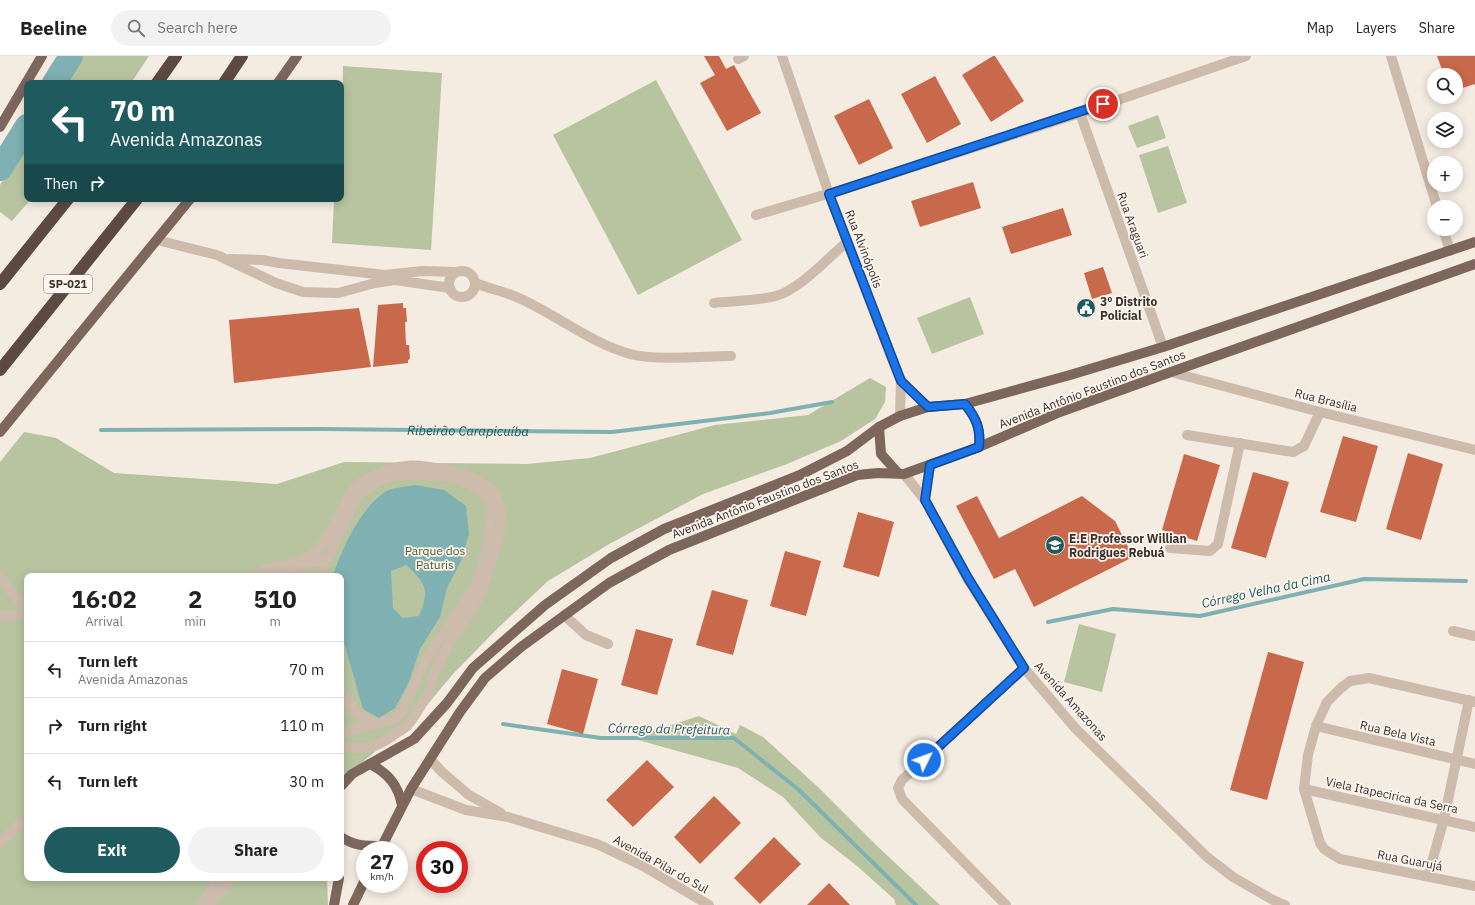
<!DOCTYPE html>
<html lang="en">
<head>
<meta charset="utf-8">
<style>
	body { margin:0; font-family:"IBM Plex Sans",sans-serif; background:#f2f2f2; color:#222; height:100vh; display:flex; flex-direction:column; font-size:15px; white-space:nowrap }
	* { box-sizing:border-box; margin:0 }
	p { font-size:13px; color:#767676 }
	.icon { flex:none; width:22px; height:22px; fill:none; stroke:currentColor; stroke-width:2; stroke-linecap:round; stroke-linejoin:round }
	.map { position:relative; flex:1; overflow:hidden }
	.details { position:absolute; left:24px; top:517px; width:320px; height:308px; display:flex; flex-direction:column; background:#fff; border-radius:8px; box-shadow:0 2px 10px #0003 }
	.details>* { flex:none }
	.hud { position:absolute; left:24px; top:24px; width:320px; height:122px; border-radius:8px; box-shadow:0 2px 10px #0003; background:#1f5a5e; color:#fff; overflow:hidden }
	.controls { position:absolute; left:1427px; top:12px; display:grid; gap:8px }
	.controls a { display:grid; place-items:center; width:36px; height:36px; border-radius:50%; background:#fff; box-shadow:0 2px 10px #0003; font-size:20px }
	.speed { position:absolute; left:356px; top:785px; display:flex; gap:8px; font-size:20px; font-weight:700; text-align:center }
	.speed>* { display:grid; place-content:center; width:52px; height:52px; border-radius:50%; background:#fff; box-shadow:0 2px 10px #0003; line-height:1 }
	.speed small { font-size:10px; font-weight:400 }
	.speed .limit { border:6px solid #d22; background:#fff; color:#111 }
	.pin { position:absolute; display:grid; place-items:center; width:34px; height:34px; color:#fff; margin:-17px; border:2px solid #fff; border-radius:50%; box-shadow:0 1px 4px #0007 }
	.me { position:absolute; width:44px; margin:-22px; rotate:48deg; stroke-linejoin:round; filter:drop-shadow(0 0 3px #0008) }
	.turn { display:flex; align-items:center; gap:14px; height:84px; padding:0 20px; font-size:18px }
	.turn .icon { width:52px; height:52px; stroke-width:2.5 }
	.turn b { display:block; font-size:28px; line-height:34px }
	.then { display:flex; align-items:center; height:38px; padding:0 20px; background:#0003; gap:8px; font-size:15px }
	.eta { display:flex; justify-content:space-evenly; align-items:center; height:68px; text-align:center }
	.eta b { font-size:24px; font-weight:700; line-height:28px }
	.primary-button { display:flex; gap:8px; margin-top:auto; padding:8px 20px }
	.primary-button a { flex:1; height:46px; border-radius:24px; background:#1f5a5e; color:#fff; font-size:16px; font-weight:700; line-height:46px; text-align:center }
	.primary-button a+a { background:#f2f2f2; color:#222 }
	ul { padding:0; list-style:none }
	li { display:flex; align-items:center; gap:12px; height:56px; padding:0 20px; border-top:1px solid #e0e0e0 }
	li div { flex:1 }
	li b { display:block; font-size:15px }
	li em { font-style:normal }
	header { display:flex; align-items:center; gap:24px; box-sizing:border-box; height:56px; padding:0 20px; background:#fff; border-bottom:1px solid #e0e0e0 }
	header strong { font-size:19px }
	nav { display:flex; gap:22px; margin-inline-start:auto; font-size:14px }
	.search { width:280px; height:36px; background:#f2f2f2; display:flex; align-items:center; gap:10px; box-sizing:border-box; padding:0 14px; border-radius:22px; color:#767676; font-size:15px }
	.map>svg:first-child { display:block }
	.green { fill:#b8c4a0 }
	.water { fill:#7fb0b2; fill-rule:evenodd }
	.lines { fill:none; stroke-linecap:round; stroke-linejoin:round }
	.stream { stroke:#7fb0b2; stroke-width:4 }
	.river { stroke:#7fb0b2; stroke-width:24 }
	.building { fill:#c8694b }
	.minor { stroke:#cdbbac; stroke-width:10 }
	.major { stroke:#7d675c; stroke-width:10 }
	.highway { stroke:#5c4a42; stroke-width:12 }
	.route-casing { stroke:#114b97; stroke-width:10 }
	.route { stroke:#1a73e8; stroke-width:7 }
	.labels { text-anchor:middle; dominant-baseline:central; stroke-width:3.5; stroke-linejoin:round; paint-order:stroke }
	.shield { fill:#fbf5ee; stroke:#756b66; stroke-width:1 }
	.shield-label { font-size:11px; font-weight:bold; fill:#3b302b }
	.street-label { font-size:12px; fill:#3b302b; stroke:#fbf5ee }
	.poi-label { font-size:12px; font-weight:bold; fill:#3b302b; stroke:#fbf5ee; text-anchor:start }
	.park-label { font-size:12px; fill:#4a5a2e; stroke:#fbf5ee }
	.water-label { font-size:13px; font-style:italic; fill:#1f5a5e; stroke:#fbf5ee }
</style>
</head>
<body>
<header>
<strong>Beeline</strong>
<div class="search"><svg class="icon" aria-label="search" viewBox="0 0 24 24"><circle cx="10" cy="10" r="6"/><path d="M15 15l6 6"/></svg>Search here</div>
<nav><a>Map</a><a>Layers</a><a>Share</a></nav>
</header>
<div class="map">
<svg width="1475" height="849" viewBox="0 0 1475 849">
	<rect width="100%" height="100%" fill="#f4ebe1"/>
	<g class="green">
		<path d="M77,0H149L131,27H61Z"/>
		<path d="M343,10L442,17L431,194L332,187L334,143H341Z"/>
		<path d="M656,24L742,184L638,239L553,79Z"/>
		<path d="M1158,59L1166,82L1137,92L1128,70Z"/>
		<path d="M27,84V143H31L12,165L0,156V129Z"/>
		<path d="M1168,90L1187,147L1158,157L1139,99Z"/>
		<path d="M970,241L984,278L932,298L917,262Z"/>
		<path d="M870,322L886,331L885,346L875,363L841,385L787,408L703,438L611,487L548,525L498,572L453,618L417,661L341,724V520H27V822H327L328,849H0V406L24,376L56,382L114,417L277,428L344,406L527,408L590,402L715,369L808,359Z"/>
		<path d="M1079,568L1116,578L1102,636L1064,626Z"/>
		<path d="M699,660L736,678L740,669L763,681L819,732L875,788L940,849H896L894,843L857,810L820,781L783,741L738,712L631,682Z"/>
	</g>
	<path class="water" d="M415,429L444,434L466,450L469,478L461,505L447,532L440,561L420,593L409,626L395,652L379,662L363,653L341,576V520L333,519C343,491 360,453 385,436C392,431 407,431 415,429ZM406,509C426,527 430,534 419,560L403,562L393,552L391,515Z"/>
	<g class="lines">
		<g class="stream">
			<path id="s1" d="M101,374L323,373L612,376L770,357L832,346"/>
			<path d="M1048,566L1113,553L1200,560L1364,523L1466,525"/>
			<path d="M503,668L601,682H734L799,734L916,849"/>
		</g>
		<g class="river">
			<path d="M54,27L71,0"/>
			<path d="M0,113L27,70"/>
		</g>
	</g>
	<g class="building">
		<path d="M704,0H719L726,13L734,9L761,57L727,75L700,27L715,19Z"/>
		<path d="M993,0H995L1024,45L991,66L962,19Z"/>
		<path d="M1437,0H1475V28L1456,34V19H1444Z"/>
		<path d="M935,20L961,68L927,87L901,38Z"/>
		<path d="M869,43L893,92L859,109L834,60Z"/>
		<path d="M973,126L981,152L920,171L911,145Z"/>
		<path d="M1063,152L1072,179L1011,198L1002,171Z"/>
		<path d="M1103,211L1112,237L1092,243L1084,217Z"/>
		<path d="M403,247V252H406L407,266H405L406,289H409L410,303L408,304V307L373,311L378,249Z"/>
		<path d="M359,252L371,311L234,327L229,264Z"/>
		<path d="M1343,380L1378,390L1356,466L1320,456Z"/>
		<path d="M1408,397L1443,408L1421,484L1386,473Z"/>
		<path d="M1184,398L1220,409L1197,485L1162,474Z"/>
		<path d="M1253,416L1289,426L1266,502L1231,492Z"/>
		<path d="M977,440L999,482L1082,440L1115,465L1133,501L1034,551L1015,513L994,523L956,450Z"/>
		<path d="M858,456L894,466L879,521L843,511Z"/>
		<path d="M785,495L821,505L806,560L770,550Z"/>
		<path d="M712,534L748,544L733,599L696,589Z"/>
		<path d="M636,573L673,583L657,639L621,629Z"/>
		<path d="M1268,596L1304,606L1267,744L1230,734Z"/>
		<path d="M562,613L598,623L583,678L547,668Z"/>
		<path d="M647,704L674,731L633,771L606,744Z"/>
		<path d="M714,740L741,767L700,808L674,781Z"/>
		<path d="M774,781L801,808L760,848L734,822Z"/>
		<path d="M829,827L850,849H807Z"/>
	</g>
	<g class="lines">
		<g class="minor">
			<path d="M782,0L829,138L890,298L901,325L928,351"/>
			<path d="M1391,0L1437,151"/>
			<path d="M738,3L744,0"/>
			<path d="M1080,57L1163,291"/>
			<path d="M756,159L848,132L1080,57L1246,0"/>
			<path d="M1443,173L1450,195"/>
			<path d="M157,184L217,199L276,227L303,236L338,237L375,227L395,224L450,232"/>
			<path d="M230,203L263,204L279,207L385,219L422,215L456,216"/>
			<circle cx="462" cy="228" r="13"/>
			<path d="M475,227C490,233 507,236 521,243C558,260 591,287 630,298C656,305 704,300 731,300"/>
			<path d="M714,247C734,245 756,245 776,240C799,234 828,202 847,186"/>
			<path d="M1171,316L1320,356L1475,394"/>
			<path d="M900,360L901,325"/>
			<path d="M1187,379L1293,396L1304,390L1320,356"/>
			<path d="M904,418L925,444L967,522L1024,612L1076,673L1207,801L1233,821L1273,844L1285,849"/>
			<path d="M925,444L930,409"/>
			<path d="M1170,492L1210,495L1218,488L1240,387"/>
			<path d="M254,520C272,507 300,510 315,496C337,477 341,436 367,423C400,406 415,407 451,415C508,427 509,458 491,507C488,516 485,528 481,536C469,560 451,582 439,606C434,615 433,626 429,636C423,646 415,661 407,670C403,673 398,676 394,679C375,693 364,694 341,690"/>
			<path d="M271,520L318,506L328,502L357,440L375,427L393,419L443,420L460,424L481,436L488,443L492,454L487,492L475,531L425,605L402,656L394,663L341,677"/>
			<path d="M323,520L324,503"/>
			<path d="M0,521L27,556"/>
			<path d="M564,559L586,579L608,588"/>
			<path d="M0,560L27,558"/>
			<path d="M1453,575L1475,580"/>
			<path d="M341,633L355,657L376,667"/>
			<path d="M1475,646L1369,622L1350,625L1341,632L1327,646L1316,670L1308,699L1304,733L1320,787L1324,793L1340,803L1475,830"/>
			<path d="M1316,670L1475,708"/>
			<path d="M430,703L442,716L469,739L501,757"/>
			<path d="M411,733L466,754L508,761L597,788L643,810L709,849"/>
			<path d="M1304,733L1475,771"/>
			<path d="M0,787L27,761"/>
			<path d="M1428,820L1444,763L1469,644"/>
			<path d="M201,849L220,822"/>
			<path d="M209,849L231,822"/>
			<path d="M1006,849L902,743L898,732L902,724L1024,612"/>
		</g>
		<g class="major">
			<path d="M278,27L297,0"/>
			<path d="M0,71L42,0"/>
			<path d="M965,348C976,362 981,372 979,391"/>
			<path d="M879,371L881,398L898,417"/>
			<path d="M0,376L190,143"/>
			<path d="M370,708C388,717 398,729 402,749"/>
			<path d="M341,730L352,718L414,683L447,647L473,612L545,549L611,502L664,473L800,419L847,395L879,371L900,360L928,351L965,348L1070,319L1163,291L1475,186"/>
			<path d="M341,781C354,790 366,790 382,790"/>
			<path d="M380,794L411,733L460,656L485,622L521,591L609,527L669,494L857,419L878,417L904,418L979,391L1060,356L1171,316L1475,208"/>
			<path d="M334,849L339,822"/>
			<path d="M353,849L365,824"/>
		</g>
		<g class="highway">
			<path d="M157,27L176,0"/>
			<path d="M224,27L242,0"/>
			<path d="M0,228L68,143"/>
			<path d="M0,314L137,143"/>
		</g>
	</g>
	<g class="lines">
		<g class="route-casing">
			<path id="route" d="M924,704L1024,612L968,522L925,444L930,409L979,391C981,372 976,362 965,348L928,351L901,325L829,138L1103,48"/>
		</g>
		<use href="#route" class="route"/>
	</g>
	<defs>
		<g id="civic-disc" transform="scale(1)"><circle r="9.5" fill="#1f5a5e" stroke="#fbf5ee"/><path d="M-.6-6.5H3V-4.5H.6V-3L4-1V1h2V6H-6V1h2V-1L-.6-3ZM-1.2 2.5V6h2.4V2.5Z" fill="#fff"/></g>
		<g id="school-disc" transform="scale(1)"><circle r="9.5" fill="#1f5a5e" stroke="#fbf5ee"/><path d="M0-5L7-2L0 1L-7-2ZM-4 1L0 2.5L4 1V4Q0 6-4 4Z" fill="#fff"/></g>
	</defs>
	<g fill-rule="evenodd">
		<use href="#civic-disc" x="1086" y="252"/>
		<use href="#school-disc" x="1055" y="489"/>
	</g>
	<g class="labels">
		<rect class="shield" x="44" y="219" width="48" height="18" rx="3"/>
		<g class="shield-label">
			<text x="68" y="228">SP-021</text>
		</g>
		<g class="street-label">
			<text transform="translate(1133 169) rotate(70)">Rua Araguari</text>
			<text transform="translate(864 193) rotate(69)">Rua Alvinópolis</text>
			<text transform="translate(1092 333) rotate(-21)">Avenida Antônio Faustino dos Santos</text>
			<text transform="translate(1326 344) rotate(14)">Rua Brasília</text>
			<text transform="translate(765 443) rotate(-21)">Avenida Antônio Faustino dos Santos</text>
			<text transform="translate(1071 645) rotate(48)">Avenida Amazonas</text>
			<text transform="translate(1398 677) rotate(13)">Rua Bela Vista</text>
			<text transform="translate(1392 739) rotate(12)">Viela Itapecirica da Serra</text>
			<text transform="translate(1410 804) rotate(11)">Rua Guarujá</text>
			<text transform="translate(661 808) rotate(29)">Avenida Pilar do Sul</text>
		</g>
		<g class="poi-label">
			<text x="1100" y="245">3º Distrito<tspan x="1100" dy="14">Policial</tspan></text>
			<text x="1069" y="482">E.E Professor Willian<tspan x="1069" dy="14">Rodrigues Rebuá</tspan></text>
		</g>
		<g class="park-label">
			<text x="435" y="494">Parque dos<tspan x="435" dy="14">Paturis</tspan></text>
		</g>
		<g class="water-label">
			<text stroke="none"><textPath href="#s1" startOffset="367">Ribeirão Carapicuíba</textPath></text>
			<text transform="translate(1266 534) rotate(-12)">Córrego Velha da Cima</text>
			<text transform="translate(669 673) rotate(1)">Córrego da Prefeitura</text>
		</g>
	</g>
</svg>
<div class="controls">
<a><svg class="icon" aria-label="search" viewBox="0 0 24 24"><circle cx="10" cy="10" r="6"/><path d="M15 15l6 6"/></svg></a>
<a><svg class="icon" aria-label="layers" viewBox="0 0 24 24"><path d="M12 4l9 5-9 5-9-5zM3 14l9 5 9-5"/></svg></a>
<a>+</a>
<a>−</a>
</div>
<div class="speed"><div>27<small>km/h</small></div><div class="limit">30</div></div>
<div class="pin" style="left:1103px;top:48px;background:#d93025"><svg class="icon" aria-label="arrive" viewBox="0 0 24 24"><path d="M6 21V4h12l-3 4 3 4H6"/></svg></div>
<svg class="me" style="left:924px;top:704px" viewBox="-20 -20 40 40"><circle r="17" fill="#1a73e8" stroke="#fff" stroke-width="3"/><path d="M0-11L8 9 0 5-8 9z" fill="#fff"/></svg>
<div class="hud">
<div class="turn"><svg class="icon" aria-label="left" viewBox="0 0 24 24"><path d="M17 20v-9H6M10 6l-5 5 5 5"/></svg><div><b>70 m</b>Avenida Amazonas</div></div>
<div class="then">Then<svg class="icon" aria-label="right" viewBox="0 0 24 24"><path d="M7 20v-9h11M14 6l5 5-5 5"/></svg></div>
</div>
<section class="details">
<div class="eta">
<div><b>16:02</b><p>Arrival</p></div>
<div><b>2</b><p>min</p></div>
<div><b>510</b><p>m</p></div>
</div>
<ul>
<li><svg class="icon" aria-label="left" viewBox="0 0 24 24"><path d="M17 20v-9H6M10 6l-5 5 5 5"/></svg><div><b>Turn left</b><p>Avenida Amazonas</p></div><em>70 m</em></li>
<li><svg class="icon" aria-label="right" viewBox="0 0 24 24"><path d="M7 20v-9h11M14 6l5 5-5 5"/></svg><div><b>Turn right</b></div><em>110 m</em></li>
<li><svg class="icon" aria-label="left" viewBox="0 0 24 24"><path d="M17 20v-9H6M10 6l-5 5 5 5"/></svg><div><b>Turn left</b></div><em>30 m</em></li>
</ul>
<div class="primary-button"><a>Exit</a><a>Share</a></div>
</section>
</div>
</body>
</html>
